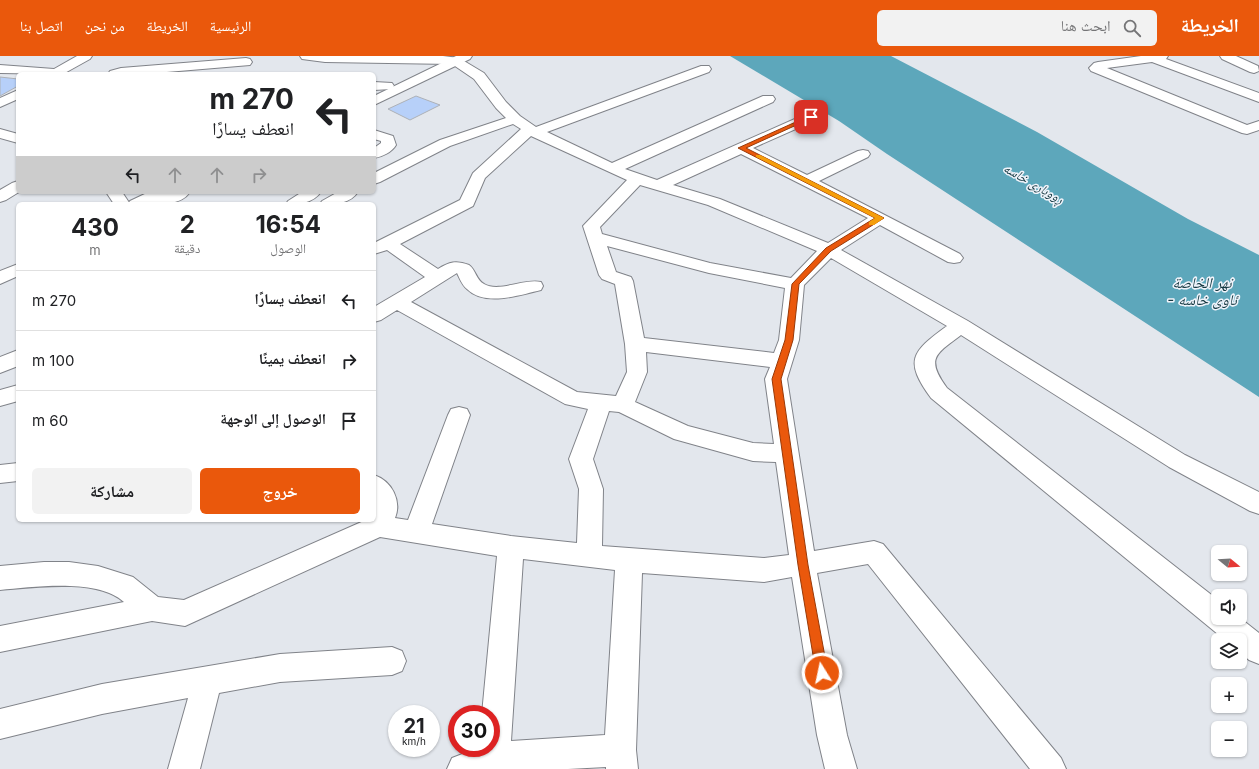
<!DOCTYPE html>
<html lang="ar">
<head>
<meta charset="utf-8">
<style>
	body { margin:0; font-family:Inter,"Noto Naskh Arabic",sans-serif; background:#f2f2f2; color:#202124; direction:rtl; height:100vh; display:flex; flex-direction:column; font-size:15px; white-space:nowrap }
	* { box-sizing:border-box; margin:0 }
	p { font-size:13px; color:#757577 }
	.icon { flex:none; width:22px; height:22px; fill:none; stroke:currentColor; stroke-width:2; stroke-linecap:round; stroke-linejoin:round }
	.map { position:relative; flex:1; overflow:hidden; direction:ltr }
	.drawer { position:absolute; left:16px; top:146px; width:360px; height:320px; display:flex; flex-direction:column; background:#fff; border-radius:6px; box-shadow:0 1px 3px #0004; direction:rtl }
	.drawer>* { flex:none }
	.hud { position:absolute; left:16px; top:16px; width:360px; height:122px; border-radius:6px; box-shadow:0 1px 3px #0004; direction:rtl; background:#fff; color:#202124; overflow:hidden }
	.needle { width:26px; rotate:108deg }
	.fabs { position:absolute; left:1211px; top:489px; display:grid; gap:8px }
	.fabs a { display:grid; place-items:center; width:36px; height:36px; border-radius:6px; background:#fff; box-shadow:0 1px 3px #0004; font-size:20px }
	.speed { position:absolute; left:388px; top:649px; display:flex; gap:8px; font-size:20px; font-weight:700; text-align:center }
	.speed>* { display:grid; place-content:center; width:52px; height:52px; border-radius:50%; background:#fff; box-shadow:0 1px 3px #0004; line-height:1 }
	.speed small { font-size:10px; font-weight:400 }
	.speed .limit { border:6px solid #d22; background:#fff; color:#111 }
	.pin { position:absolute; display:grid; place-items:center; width:34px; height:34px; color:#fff; margin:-17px; border-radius:8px; box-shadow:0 2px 6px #0006 }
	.me { position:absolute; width:44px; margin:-22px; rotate:350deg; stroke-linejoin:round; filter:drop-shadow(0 0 3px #0008) }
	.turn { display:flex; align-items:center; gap:14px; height:84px; padding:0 16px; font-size:18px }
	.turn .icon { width:52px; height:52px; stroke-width:2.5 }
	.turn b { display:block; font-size:28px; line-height:34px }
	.lanes { display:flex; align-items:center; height:38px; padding:0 16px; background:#0003; justify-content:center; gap:20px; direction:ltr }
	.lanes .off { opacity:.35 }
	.eta { display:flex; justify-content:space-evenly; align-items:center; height:68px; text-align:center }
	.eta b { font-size:24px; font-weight:700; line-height:28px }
	.primary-button { display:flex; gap:8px; margin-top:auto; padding:8px 16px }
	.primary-button a { flex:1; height:46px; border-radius:6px; background:#ea580c; color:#fff; font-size:16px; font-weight:700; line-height:46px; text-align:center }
	.primary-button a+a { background:#f2f2f2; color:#202124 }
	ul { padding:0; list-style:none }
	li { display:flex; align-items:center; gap:12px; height:60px; padding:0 16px; border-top:1px solid #e0e0e0 }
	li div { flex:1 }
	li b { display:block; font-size:15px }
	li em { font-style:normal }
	header { display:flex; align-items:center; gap:24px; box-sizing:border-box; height:56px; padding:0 20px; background:#ea580c; color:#fff }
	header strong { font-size:19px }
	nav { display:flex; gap:22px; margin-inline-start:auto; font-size:14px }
	.search { width:280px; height:36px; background:#f2f2f2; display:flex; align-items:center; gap:10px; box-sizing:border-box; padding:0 14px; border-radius:6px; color:#757577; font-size:15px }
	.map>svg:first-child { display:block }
	.water { fill:#5da7bb }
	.building { fill:#b7d0f9; stroke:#adb1b7 }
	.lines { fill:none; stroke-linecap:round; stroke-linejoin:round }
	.minor-casing { stroke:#808389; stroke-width:2 }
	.major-casing { stroke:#808389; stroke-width:2 }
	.minor { fill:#fff; fill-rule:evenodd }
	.major { fill:#fff; fill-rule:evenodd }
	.route { fill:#ea580c; stroke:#983908 }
	.slow { fill:#f59e0b }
	.labels { text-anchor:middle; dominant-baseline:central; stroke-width:3; stroke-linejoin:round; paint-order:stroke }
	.far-water-label { font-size:13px; font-style:italic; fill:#163a43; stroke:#f0f4fb }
	.water-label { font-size:15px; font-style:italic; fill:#163a43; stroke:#f0f4fb }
</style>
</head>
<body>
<header>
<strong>الخريطة</strong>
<div class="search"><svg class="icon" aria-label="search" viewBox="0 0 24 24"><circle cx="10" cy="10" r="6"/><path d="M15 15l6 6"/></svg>ابحث هنا</div>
<nav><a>الرئيسية</a><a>الخريطة</a><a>من نحن</a><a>اتصل بنا</a></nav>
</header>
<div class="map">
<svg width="1259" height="713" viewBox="0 0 1259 713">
	<rect width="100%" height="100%" fill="#e3e7ed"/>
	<path class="water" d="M730,0H891L1037,76L1188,163L1259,199V341L887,98L839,65Z"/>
	<g class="building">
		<path d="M0,21L18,23V30L0,40Z"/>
		<path d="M416,40L440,49L410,64L388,53Z"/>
	</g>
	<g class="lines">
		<g class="minor-casing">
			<g id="minor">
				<path d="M77,0H92L90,3L63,18L0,17V9L54,13Z"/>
				<path d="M300,0H443L459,2L484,17L506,46L520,60L536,71L701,10H709L711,13L709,16L547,76L612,107L763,40H773L775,43L773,46L625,113L657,124L806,58L811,57L816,58L818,61L816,64L753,92L807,119L858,95L863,94L868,95L870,98L868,101L819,125L960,198L963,202L960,206L954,207L948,206L880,169L841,194L968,265L1185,399L1259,436V458L1250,455L1169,411L961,279C936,298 925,302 947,332L1218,544V562H1240L1259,577V608L1249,604L1240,596V584H1225L931,342C904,305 911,296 947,270L831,202L804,229L799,284L787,323L814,495L874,485L883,488L1061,702L1066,713H1030L868,508L817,517L847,679L857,713H825L817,679L792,521L764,526L642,517L636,694L638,713H606V711L568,713H447L452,702L478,692H491V658H482L497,500L380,481L185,570L152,565L0,596V570L124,546C97,522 34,531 0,534V510L44,506H69L98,510L133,521L158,541L184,544L366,464H374V419C392,425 402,445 395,462L408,464L448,359L451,353L459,351L467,353L470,359L432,468L511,480L577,487L579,433L569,403L588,353L565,348L397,254L381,264L374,266V251L425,221L387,194L374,198V187L460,144L473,117L521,73L513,68L450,90L380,126L374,128V117L440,84L506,62L496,52L474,23L452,8L325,6L302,3ZM531,80L627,124L583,170L599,219L602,223L615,228L625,288L627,316L616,340L577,336L411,246L457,217C460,223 462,229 467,233C485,251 520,239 541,234L543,230L541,226C524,222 499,237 484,228C476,224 476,214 469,209C456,204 449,206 438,213L400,188L473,150L485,122ZM741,98L868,162L828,187L720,143L673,129ZM640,129L708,149L817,195L791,222L710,207L602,178L600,171ZM607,190L709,217L785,232L779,284L774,297L644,282L633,225L631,221L616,216ZM646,296L770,311L765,323L774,388L753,387L688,370L635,346L647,316ZM609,355L619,356L674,383L753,405L776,406L789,499L764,502L602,490L603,433L593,403ZM523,503L615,514L605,679L511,685Z"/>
				<path d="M1141,0H1168L1166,3L1259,37V46L1152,6L1107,12L1247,69L1259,65V74L1247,78L1242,77L1091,15L1089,12L1094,7L1098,6Z"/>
				<path d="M1220,0H1236L1258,10L1259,15L1254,17L1250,16L1222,3Z"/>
				<path d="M246,2L250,3L252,6L250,9L143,18H108L110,15L121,12Z"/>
				<path d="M374,26L392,27L394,30L392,33L374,34Z"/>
				<path d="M18,34V43L0,51V42Z"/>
				<path d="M0,73L18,78V87L0,82Z"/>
				<path d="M374,74L393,80L396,89C392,96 382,101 374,102V92L381,87V85L374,83Z"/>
				<path d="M18,125V136H19L6,144L0,146V134L12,127Z"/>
				<path d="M106,136H122L130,148H114Z"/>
				<path d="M302,136H321C312,148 299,148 286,148L288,145Z"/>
				<path d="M338,136H358C349,149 333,148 320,148L322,145Z"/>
				<path d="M18,294V310L0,317V301Z"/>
				<path d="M18,329V345L0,350V334Z"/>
				<path d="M18,407V425L0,427V409Z"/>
				<path d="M392,591L402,595L406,605L402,615L392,619L280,626L219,637L200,713H168L188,642L102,658L0,683V653L102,628L280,598Z"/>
			</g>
		</g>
		<g class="major-casing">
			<g id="major">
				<path d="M456,0H472L470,3L374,49V40Z"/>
				<path d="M149,136H190C179,153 146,148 128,148L130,145Z"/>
				<path d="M18,208V220L0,228V215Z"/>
			</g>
		</g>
		<use href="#minor" class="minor"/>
		<use href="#major" class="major"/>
	</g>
	<path class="route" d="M809,60L814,61L746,92L884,162L831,195L799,228L793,284L781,323L808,509L828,617L826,621L822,623L818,621L816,617L798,509L772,323L785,284L792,228L826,192L875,162L738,92Z"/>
	<path class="slow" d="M756,99H760L884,162L874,169H869V166L875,162L756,101Z"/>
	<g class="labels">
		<g class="far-water-label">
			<text transform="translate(1034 127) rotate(30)">ڕووباری خاسە</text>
		</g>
		<g class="water-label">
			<text x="1202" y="226">نهر الخاصة<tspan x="1202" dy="17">- ئاوی خاسە</tspan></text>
		</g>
	</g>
</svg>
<div class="fabs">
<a><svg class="needle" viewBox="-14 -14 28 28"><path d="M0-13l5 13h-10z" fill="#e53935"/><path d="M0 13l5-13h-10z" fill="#757577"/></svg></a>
<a><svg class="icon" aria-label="sound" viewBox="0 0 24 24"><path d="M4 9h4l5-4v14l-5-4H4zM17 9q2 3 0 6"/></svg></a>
<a><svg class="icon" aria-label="layers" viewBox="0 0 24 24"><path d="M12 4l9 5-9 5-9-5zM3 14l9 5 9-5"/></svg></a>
<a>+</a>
<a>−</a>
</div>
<div class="speed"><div>21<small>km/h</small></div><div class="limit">30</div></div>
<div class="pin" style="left:811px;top:61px;background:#d93025"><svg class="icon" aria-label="arrive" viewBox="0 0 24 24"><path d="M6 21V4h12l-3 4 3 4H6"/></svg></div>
<svg class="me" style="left:822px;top:617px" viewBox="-20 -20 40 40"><circle r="17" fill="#ea580c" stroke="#fff" stroke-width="3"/><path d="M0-11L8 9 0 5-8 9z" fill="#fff"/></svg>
<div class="hud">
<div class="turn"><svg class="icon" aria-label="left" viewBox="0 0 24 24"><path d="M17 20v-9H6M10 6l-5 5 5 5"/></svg><div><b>270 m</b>انعطف يسارًا</div></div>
<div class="lanes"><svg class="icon" aria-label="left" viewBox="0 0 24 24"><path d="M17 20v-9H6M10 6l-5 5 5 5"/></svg><svg class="icon off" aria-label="ahead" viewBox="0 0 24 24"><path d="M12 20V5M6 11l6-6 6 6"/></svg><svg class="icon off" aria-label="ahead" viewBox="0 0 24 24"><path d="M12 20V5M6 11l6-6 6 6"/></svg><svg class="icon off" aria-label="right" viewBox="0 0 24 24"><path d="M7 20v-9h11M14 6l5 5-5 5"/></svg></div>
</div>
<section class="drawer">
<div class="eta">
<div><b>16:54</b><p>الوصول</p></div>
<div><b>2</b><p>دقيقة</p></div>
<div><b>430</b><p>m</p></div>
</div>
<ul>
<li><svg class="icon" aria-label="left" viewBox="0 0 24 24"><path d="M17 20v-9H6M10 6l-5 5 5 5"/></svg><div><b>انعطف يسارًا</b></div><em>270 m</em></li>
<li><svg class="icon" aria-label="right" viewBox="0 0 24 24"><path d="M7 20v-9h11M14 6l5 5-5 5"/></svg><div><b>انعطف يمينًا</b></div><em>100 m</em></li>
<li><svg class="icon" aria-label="arrive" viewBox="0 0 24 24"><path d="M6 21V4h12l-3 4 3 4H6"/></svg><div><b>الوصول إلى الوجهة</b></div><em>60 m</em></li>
</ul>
<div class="primary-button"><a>خروج</a><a>مشاركة</a></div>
</section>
</div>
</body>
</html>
